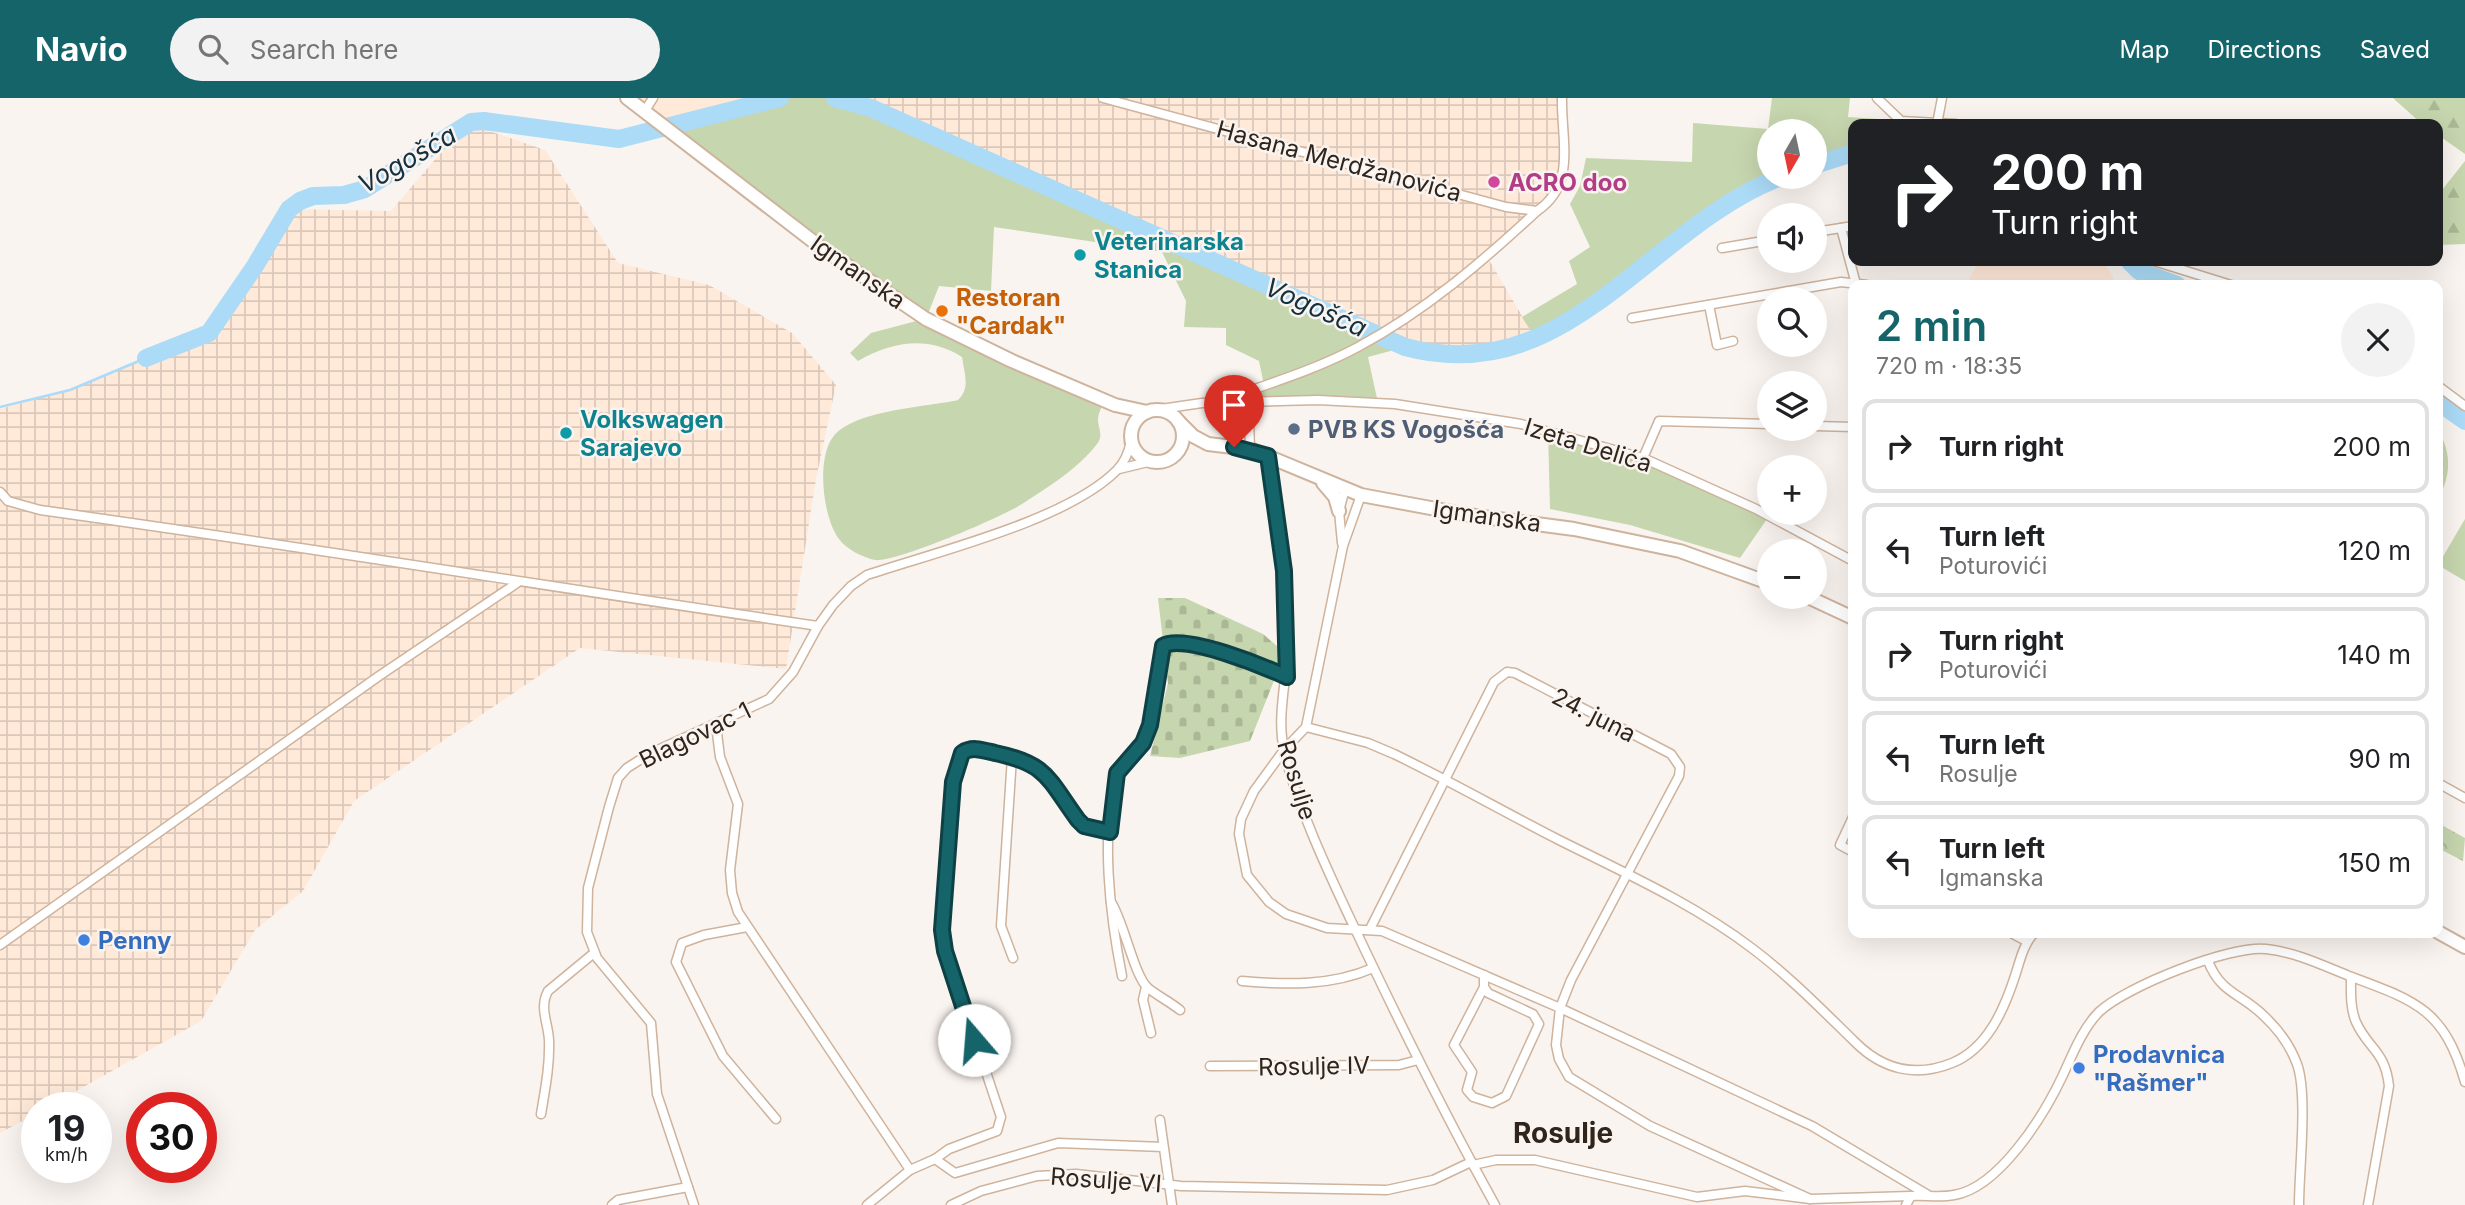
<!DOCTYPE html>
<html lang="en">
<head>
<meta charset="utf-8">
<style>
	body { margin:0; font-family:Inter,sans-serif; background:#f2f2f2; color:#202124; height:100vh; display:flex; flex-direction:column; font-size:26px; white-space:nowrap }
	* { box-sizing:border-box; margin:0 }
	p { font-size:23px; color:#757577 }
	.icon { flex:none; width:38px; height:38px; fill:none; stroke:currentColor; stroke-width:2; stroke-linecap:round; stroke-linejoin:round }
	.map { position:relative; flex:1; overflow:hidden }
	.sheet { position:absolute; left:1848px; top:182px; width:595px; height:658px; display:flex; flex-direction:column; background:#fff; border-radius:14px; box-shadow:0 7px 28px #0002 }
	.sheet>* { flex:none }
	.guide { position:absolute; left:1848px; top:21px; width:595px; height:147px; border-radius:14px; box-shadow:0 7px 28px #0002; background:#202124; color:#fff; overflow:hidden }
	.needle { width:46px; rotate:189deg }
	.buttons { position:absolute; left:1757px; top:21px; display:grid; gap:14px }
	.buttons a { display:grid; place-items:center; width:70px; height:70px; border-radius:50%; background:#fff; box-shadow:0 7px 28px #0002; font-size:35px }
	.speed { position:absolute; left:21px; top:994px; display:flex; gap:14px; font-size:35px; font-weight:700; text-align:center }
	.speed>* { display:grid; place-content:center; width:91px; height:91px; border-radius:50%; background:#fff; box-shadow:0 7px 28px #0002; line-height:1 }
	.speed small { font-size:18px; font-weight:400 }
	.speed .limit { border:10px solid #d22; background:#fff; color:#111 }
	.pin { position:absolute; display:grid; place-items:center; width:60px; height:60px; color:#fff; margin:-72px -30px; border-radius:50% 50% 50% 0; rotate:-45deg; box-shadow:0 0 7px #0007 }
	.pin .icon { rotate:45deg }
	.me { position:absolute; width:77px; margin:-38px; rotate:342deg; stroke-linejoin:round; filter:drop-shadow(0 0 5px #0008) }
	.turn { display:flex; align-items:center; gap:24px; height:147px; padding:0 28px; font-size:32px }
	.turn .icon { width:91px; height:91px; stroke-width:2.5 }
	.turn b { display:block; font-size:49px; line-height:60px }
	.round { display:grid; place-items:center; flex:none; width:74px; height:74px; border-radius:37px; background:#f2f2f2 }
	.overview { display:flex; align-items:center; justify-content:space-between; height:119px; padding:0 28px }
	h1 { font-size:42px; font-weight:600; line-height:52px; color:#15646a }
	ul { padding:0; list-style:none }
	li { display:flex; align-items:center; gap:21px; height:94px; margin:0 14px 10px; padding:0 14px; border:4px solid #e0e0e0; border-radius:14px }
	li div { flex:1 }
	li b { display:block; font-size:26px }
	li em { font-style:normal }
	header { display:flex; align-items:center; gap:42px; box-sizing:border-box; height:98px; padding:0 35px; background:#15646a; color:#fff }
	header strong { font-size:33px }
	nav { display:flex; gap:38px; margin-inline-start:auto; font-size:24px }
	.search { width:490px; height:63px; background:#f2f2f2; display:flex; align-items:center; gap:18px; box-sizing:border-box; padding:0 24px; border-radius:38px; color:#757577; font-size:26px }
	.map>svg:first-child { display:block }
	.built { fill:#ffe9d9 }
	.industrial { fill:url(#industrial-grid) }
	.grass { fill:#c6d6ae }
	.forest { fill:url(#forest-firs) }
	.cemetery { fill:url(#cemetery-stones) }
	.park { fill:url(#park-crowns) }
	.lines { fill:none; stroke-linecap:round; stroke-linejoin:round }
	.stream { stroke:#abdbf7; stroke-width:2.5 }
	.river { stroke:#abdbf7; stroke-width:18 }
	.street-casing { stroke:#ceb39d; stroke-width:11 }
	.primary-casing { stroke:#ceb39d; stroke-width:16 }
	.street { stroke:#fff; stroke-width:8 }
	.primary { stroke:#fff; stroke-width:12 }
	.route-casing { stroke:#0e4145; stroke-width:18 }
	.route { stroke:#15646a; stroke-width:12 }
	.hotel-dot { fill:#d1479c; stroke:#faf4f0; stroke-width:2.5 }
	.culture-dot { fill:#0f9aa8; stroke:#faf4f0; stroke-width:2.5 }
	.food-dot { fill:#e8710a; stroke:#faf4f0; stroke-width:2.5 }
	.service-dot { fill:#5c6f8a; stroke:#faf4f0; stroke-width:2.5 }
	.shop-dot { fill:#3f7fe0; stroke:#faf4f0; stroke-width:2.5 }
	.labels { text-anchor:middle; dominant-baseline:central; stroke-width:5; stroke-linejoin:round; paint-order:stroke }
	.street-label { font-size:24px; fill:#2f251c; stroke:#faf4f0 }
	.hotel-label { font-size:24px; font-weight:bold; fill:#b23c85; stroke:#faf4f0; text-anchor:start }
	.culture-label { font-size:24px; font-weight:bold; fill:#0d838f; stroke:#faf4f0; text-anchor:start }
	.food-label { font-size:24px; font-weight:bold; fill:#c56008; stroke:#faf4f0; text-anchor:start }
	.service-label { font-size:24px; font-weight:bold; fill:#4e5e75; stroke:#faf4f0; text-anchor:start }
	.shop-label { font-size:24px; font-weight:bold; fill:#366cbe; stroke:#faf4f0; text-anchor:start }
	.water-label { font-size:26px; font-style:italic; fill:#14303f; stroke:#faf4f0 }
	.quarter-label { font-size:28px; font-weight:bold; fill:#2f251c; stroke:#faf4f0 }
</style>
</head>
<body>
<header>
<strong>Navio</strong>
<div class="search"><svg class="icon" aria-label="search" viewBox="0 0 24 24"><circle cx="10" cy="10" r="6"/><path d="M15 15l6 6"/></svg>Search here</div>
<nav><a>Map</a><a>Directions</a><a>Saved</a></nav>
</header>
<div class="map">
<svg width="2465" height="1107" viewBox="0 0 2465 1107">
	<defs>
		<pattern id="industrial-grid" width="8" height="8" patternUnits="userSpaceOnUse" patternTransform="scale(1.75)"><rect width="8" height="8" fill="#ffe9d9"/><path d="M0 4h8M4 0v8" fill="none" stroke="#dbc8ba"/></pattern>
		<pattern id="forest-firs" width="22" height="20" patternUnits="userSpaceOnUse" patternTransform="scale(1.75)"><rect width="22" height="20" fill="#c6d6ae"/><path d="M5 1l3.5 6h-7zM16 11l3.5 6h-7z" fill="#aab895"/></pattern>
		<pattern id="cemetery-stones" width="16" height="16" patternUnits="userSpaceOnUse" patternTransform="scale(1.75)"><rect width="16" height="16" fill="#c6d6ae"/><path d="M2 7V4a2 2 0 0 1 4 0v3zM10 15v-3a2 2 0 0 1 4 0v3z" fill="#aab895"/></pattern>
		<pattern id="park-crowns" width="20" height="18" patternUnits="userSpaceOnUse" patternTransform="scale(1.75)"><rect width="20" height="18" fill="#c6d6ae"/><path d="M2 6a3 3 0 1 1 6 0M12 15a3 3 0 1 1 6 0" fill="none" stroke="#aab895"/></pattern>
	</defs>
	<rect width="100%" height="100%" fill="#faf4f0"/>
	<g class="built">
		<path d="M627,0H780L667,30Z"/>
		<path d="M1979,163H2104L2114,181L2106,187H1966Z"/>
	</g>
	<g class="industrial">
		<path d="M835,0H1562L1561,87L1488,160L1535,240L1496,252L1470,256L1448,257L1405,249L871,10Z"/>
		<path d="M466,25L545,52L618,165L709,187L792,235L836,287L816,381L786,571L580,550L354,703L303,793L255,832L201,923L46,1010H37V1015L0,1035V311L70,292L209,235L289,111L391,113Z"/>
	</g>
	<g class="grass">
		<path d="M780,0H835L871,10L1405,249L1368,259L1378,305L1223,304L1264,287L1259,263L1226,247V230L1184,229L1186,203L1162,154L994,129L991,193L939,188L926,221L1105,301C1103,307 1098,315 1098,321C1098,331 1104,337 1097,346C1079,370 1047,390 1022,406C1002,419 895,465 875,462C862,459 846,451 839,441C823,420 816,361 833,339C853,312 927,309 958,302C971,290 964,275 962,259C927,237 892,244 858,263L850,255L871,235L924,221L667,30Z"/>
		<path d="M1772,0H1850L1848,19L1956,26H1853V55L1815,67V33H1769V79H1781C1688,114 1625,201 1535,240L1522,219L1577,186L1569,163L1590,149L1570,106L1580,88L1586,60L1692,64L1693,25L1768,31Z"/>
		<path d="M1548,332L1643,360L1767,421L1740,460L1630,427L1550,411Z"/>
		<path d="M2438,332C2452,355 2451,378 2438,401Z"/>
		<path d="M2465,421V483L2438,467Z"/>
	</g>
	<g class="forest">
		<path d="M2393,0H2465V56L2438,37V26H2422Z"/>
		<path d="M2465,63V146L2438,147V97Z"/>
	</g>
	<path class="cemetery" d="M1158,500H1185L1263,536L1285,555L1250,643L1180,660L1150,658L1168,585Z"/>
	<path class="park" d="M2438,725L2465,740L2463,763L2438,750Z"/>
	<g class="lines">
		<path class="stream" d="M0,309L70,292L146,260"/>
		<g class="river">
			<path d="M835,0L871,10L1405,249C1568,293 1648,129 1781,79"/>
			<path d="M1815,67L1853,55"/>
			<path d="M2129,163L2139,173L2177,187"/>
			<path d="M146,260L209,235L255,168L289,111L300,103L313,98L344,97L365,91L471,24L484,23L619,41L780,0"/>
			<path d="M2438,304L2465,323"/>
		</g>
		<g class="street-casing">
			<g id="street">
				<path d="M1103,0L1506,109L1537,113C1577,86 1561,42 1562,0"/>
				<path d="M1877,0L1901,23L1956,26"/>
				<path d="M644,14L653,0"/>
				<path d="M1937,26L1942,0"/>
				<path d="M1853,128L1841,130L1856,186"/>
				<path d="M1815,134L1841,130"/>
				<path d="M1722,150L1769,142"/>
				<path d="M2154,163L2231,187"/>
				<path d="M1709,207L1717,247L1733,243"/>
				<path d="M1632,220L1841,184L1867,187"/>
				<path d="M2438,288L2465,308"/>
				<path d="M1223,302C1268,286 1315,272 1358,249C1425,213 1482,164 1537,113"/>
				<path d="M1154,312L1202,305L1318,302L1395,306L1521,326L1643,360L1756,411L1853,463"/>
				<path d="M1815,328L1853,329"/>
				<path d="M1250,351L1249,322L1260,304"/>
				<path d="M1268,358C1279,413 1289,486 1288,542C1288,578 1276,616 1284,652C1297,709 1331,780 1356,833C1400,926 1445,1017 1495,1107"/>
				<path d="M1643,360L1659,323L1769,326"/>
				<path d="M1119,371L1152,363"/>
				<path d="M0,394L8,403L40,412C300,448 558,490 818,528"/>
				<path d="M1361,397L1343,448L1306,629L1284,652L1254,693L1241,721L1239,736L1247,777L1269,804L1286,816L1327,830L1382,833L1560,910L1556,947L1559,961L1569,979L1650,1028L1810,1101"/>
				<path d="M1342,445L1339,413L1345,391"/>
				<path d="M716,627L720,659L738,706L730,772L732,795L738,814L910,1072"/>
				<path d="M1306,629L1368,645L1394,656C1450,683 1504,714 1559,742C1625,775 1694,806 1753,851C1790,879 1822,912 1855,944C1882,971 1915,980 1952,965C1987,951 2004,912 2015,878C2020,863 2023,847 2034,835"/>
				<path d="M1012,659L1001,828L1013,860"/>
				<path d="M2438,685L2465,700"/>
				<path d="M1853,719L1840,747L1853,754"/>
				<path d="M1111,804C1124,824 1134,878 1148,890C1158,898 1170,904 1180,912"/>
				<path d="M747,829L704,837L682,845L676,864L723,958L776,1021"/>
				<path d="M1370,831L1494,584L1507,574L1515,575L1671,656L1680,669L1679,678L1571,882L1560,910L1812,1028L1928,1097"/>
				<path d="M2011,835L2026,843"/>
				<path d="M0,847L379,578L517,485"/>
				<path d="M2208,863C2221,896 2241,895 2264,918C2279,932 2290,947 2297,966C2308,996 2299,1072 2299,1107"/>
				<path d="M1122,878C1110,818 1100,735 1117,675C1123,657 1143,650 1149,633C1158,606 1153,575 1163,548C1185,535 1264,568 1287,579"/>
				<path d="M2351,879C2351,894 2350,910 2356,924C2368,951 2385,952 2389,988L2368,1107"/>
				<path d="M1242,883C1286,887 1332,888 1373,870"/>
				<path d="M1146,889L1143,902L1151,935"/>
				<path d="M1484,889L1488,895L1533,916L1539,926L1506,998L1492,1005L1473,999L1467,992L1472,974L1454,947L1484,889V877"/>
				<path d="M1210,968L1399,967L1418,962"/>
				<path d="M541,1016C545,992 550,967 549,942C548,924 539,910 548,893L594,855"/>
				<path d="M1160,1022L1172,1107"/>
				<path d="M935,1061L949,1051L997,1033L1001,1019L943,845L953,684L963,655C972,648 984,652 995,655C1048,666 1048,682 1078,722L1084,728L1110,734"/>
				<path d="M1473,1067L1496,1062H1535L1697,1099L1745,1093L1810,1101L1911,1098"/>
				<path d="M612,1107L618,1102L688,1089"/>
				<path d="M694,1107L657,996L651,925L597,860L587,834L588,790L609,709L618,680L627,670L649,656L769,601L793,574L818,528L833,507L851,488L867,477C936,454 1068,422 1117,372C1125,364 1129,353 1131,343"/>
				<path d="M867,1107L910,1072L935,1061L955,1075L1058,1045L1163,1049"/>
				<path d="M951,1107L981,1093L1037,1078L1076,1076L1181,1088L1387,1092L1433,1082L1471,1064"/>
				<path d="M1906,1107L1911,1098C1925,1097 1940,1100 1954,1097C1999,1090 2044,1017 2062,979C2072,958 2082,931 2099,914C2125,889 2230,847 2266,851C2296,854 2324,868 2352,879C2417,903 2445,913 2465,984"/>
			</g>
		</g>
		<g class="primary-casing">
			<g id="primary">
				<path d="M627,0L823,151L926,221L1012,263L1115,307L1147,314"/>
				<circle cx="1157" cy="338" r="26"/>
				<path d="M1178,323L1193,338L1208,346L1250,351L1361,397L1468,417L1574,431L1680,453L1769,485"/>
				<path d="M1323,385L1335,399L1339,413"/>
				<path d="M1808,499L1853,520"/>
				<path d="M2438,834L2465,849"/>
			</g>
		</g>
		<use href="#street" class="street"/>
		<use href="#primary" class="primary"/>
	</g>
	<g class="lines">
		<g class="route-casing">
			<path id="route" d="M974,942L945,853L942,832L953,684L962,655C972,648 983,652 995,655C1048,666 1048,681 1078,722L1084,728L1110,734L1117,675L1143,645L1150,627L1163,548C1184,535 1265,569 1287,579L1284,473L1268,358L1234,349"/>
		</g>
		<use href="#route" class="route"/>
	</g>
	<circle class="hotel-dot" cx="1494" cy="84" r="7"/>
	<g class="culture-dot">
		<circle cx="1080" cy="157" r="7"/>
		<circle cx="566" cy="335" r="7"/>
	</g>
	<circle class="food-dot" cx="942" cy="213" r="7"/>
	<circle class="service-dot" cx="1294" cy="331" r="7"/>
	<g class="shop-dot">
		<circle cx="84" cy="842" r="7"/>
		<circle cx="2079" cy="970" r="7"/>
	</g>
	<g class="labels">
		<g class="street-label">
			<text transform="translate(1339 63) rotate(15)">Hasana Merdžanovića</text>
			<text transform="translate(858 174) rotate(35)">Igmanska</text>
			<text transform="translate(1588 347) rotate(17)">Izeta Delića</text>
			<text transform="translate(1487 418) rotate(8)">Igmanska</text>
			<text transform="translate(1594 617) rotate(27)">24. juna</text>
			<text transform="translate(695 637) rotate(-26)">Blagovac 1</text>
			<text transform="translate(1297 682) rotate(73)">Rosulje</text>
			<text transform="translate(1314 968) rotate(-1)">Rosulje IV</text>
			<text transform="translate(1106 1082) rotate(4)">Rosulje VI</text>
		</g>
		<g class="hotel-label">
			<text x="1508" y="84">ACRO doo</text>
		</g>
		<g class="culture-label">
			<text x="1094" y="143">Veterinarska<tspan x="1094" dy="28">Stanica</tspan></text>
			<text x="580" y="321">Volkswagen<tspan x="580" dy="28">Sarajevo</tspan></text>
		</g>
		<g class="food-label">
			<text x="956" y="199">Restoran<tspan x="956" dy="28">"Cardak"</tspan></text>
		</g>
		<g class="service-label">
			<text x="1308" y="331">PVB KS Vogošća</text>
		</g>
		<g class="shop-label">
			<text x="98" y="842">Penny</text>
			<text x="2093" y="956">Prodavnica<tspan x="2093" dy="28">"Rašmer"</tspan></text>
		</g>
		<g class="water-label">
			<text transform="translate(407 61) rotate(-30)">Vogošća</text>
			<text transform="translate(1316 209) rotate(24)">Vogošća</text>
		</g>
		<g class="quarter-label">
			<text x="1563" y="1035">Rosulje</text>
		</g>
	</g>
</svg>
<div class="buttons">
<a><svg class="needle" viewBox="-14 -14 28 28"><path d="M0-13l5 13h-10z" fill="#e53935"/><path d="M0 13l5-13h-10z" fill="#757577"/></svg></a>
<a><svg class="icon" aria-label="sound" viewBox="0 0 24 24"><path d="M4 9h4l5-4v14l-5-4H4zM17 9q2 3 0 6"/></svg></a>
<a><svg class="icon" aria-label="search" viewBox="0 0 24 24"><circle cx="10" cy="10" r="6"/><path d="M15 15l6 6"/></svg></a>
<a><svg class="icon" aria-label="layers" viewBox="0 0 24 24"><path d="M12 4l9 5-9 5-9-5zM3 14l9 5 9-5"/></svg></a>
<a>+</a>
<a>−</a>
</div>
<div class="speed"><div>19<small>km/h</small></div><div class="limit">30</div></div>
<div class="pin" style="left:1234px;top:349px;background:#d93025"><svg class="icon" aria-label="arrive" viewBox="0 0 24 24"><path d="M6 21V4h12l-3 4 3 4H6"/></svg></div>
<svg class="me" style="left:974px;top:942px" viewBox="-20 -20 40 40"><circle r="19" fill="#fff"/><path d="M0-13L10 11 0 6-10 11z" fill="#15646a"/></svg>
<div class="guide">
<div class="turn"><svg class="icon" aria-label="right" viewBox="0 0 24 24"><path d="M7 20v-9h11M14 6l5 5-5 5"/></svg><div><b>200 m</b>Turn right</div></div>
</div>
<section class="sheet">
<div class="overview"><div><h1>2 min</h1><p>720 m · 18:35</p></div><a class="round"><svg class="icon" aria-label="close" viewBox="0 0 24 24"><path d="M6 6l12 12M18 6L6 18"/></svg></a></div>
<ul>
<li><svg class="icon" aria-label="right" viewBox="0 0 24 24"><path d="M7 20v-9h11M14 6l5 5-5 5"/></svg><div><b>Turn right</b></div><em>200 m</em></li>
<li><svg class="icon" aria-label="left" viewBox="0 0 24 24"><path d="M17 20v-9H6M10 6l-5 5 5 5"/></svg><div><b>Turn left</b><p>Poturovići</p></div><em>120 m</em></li>
<li><svg class="icon" aria-label="right" viewBox="0 0 24 24"><path d="M7 20v-9h11M14 6l5 5-5 5"/></svg><div><b>Turn right</b><p>Poturovići</p></div><em>140 m</em></li>
<li><svg class="icon" aria-label="left" viewBox="0 0 24 24"><path d="M17 20v-9H6M10 6l-5 5 5 5"/></svg><div><b>Turn left</b><p>Rosulje</p></div><em>90 m</em></li>
<li><svg class="icon" aria-label="left" viewBox="0 0 24 24"><path d="M17 20v-9H6M10 6l-5 5 5 5"/></svg><div><b>Turn left</b><p>Igmanska</p></div><em>150 m</em></li>
</ul>
</section>
</div>
</body>
</html>
